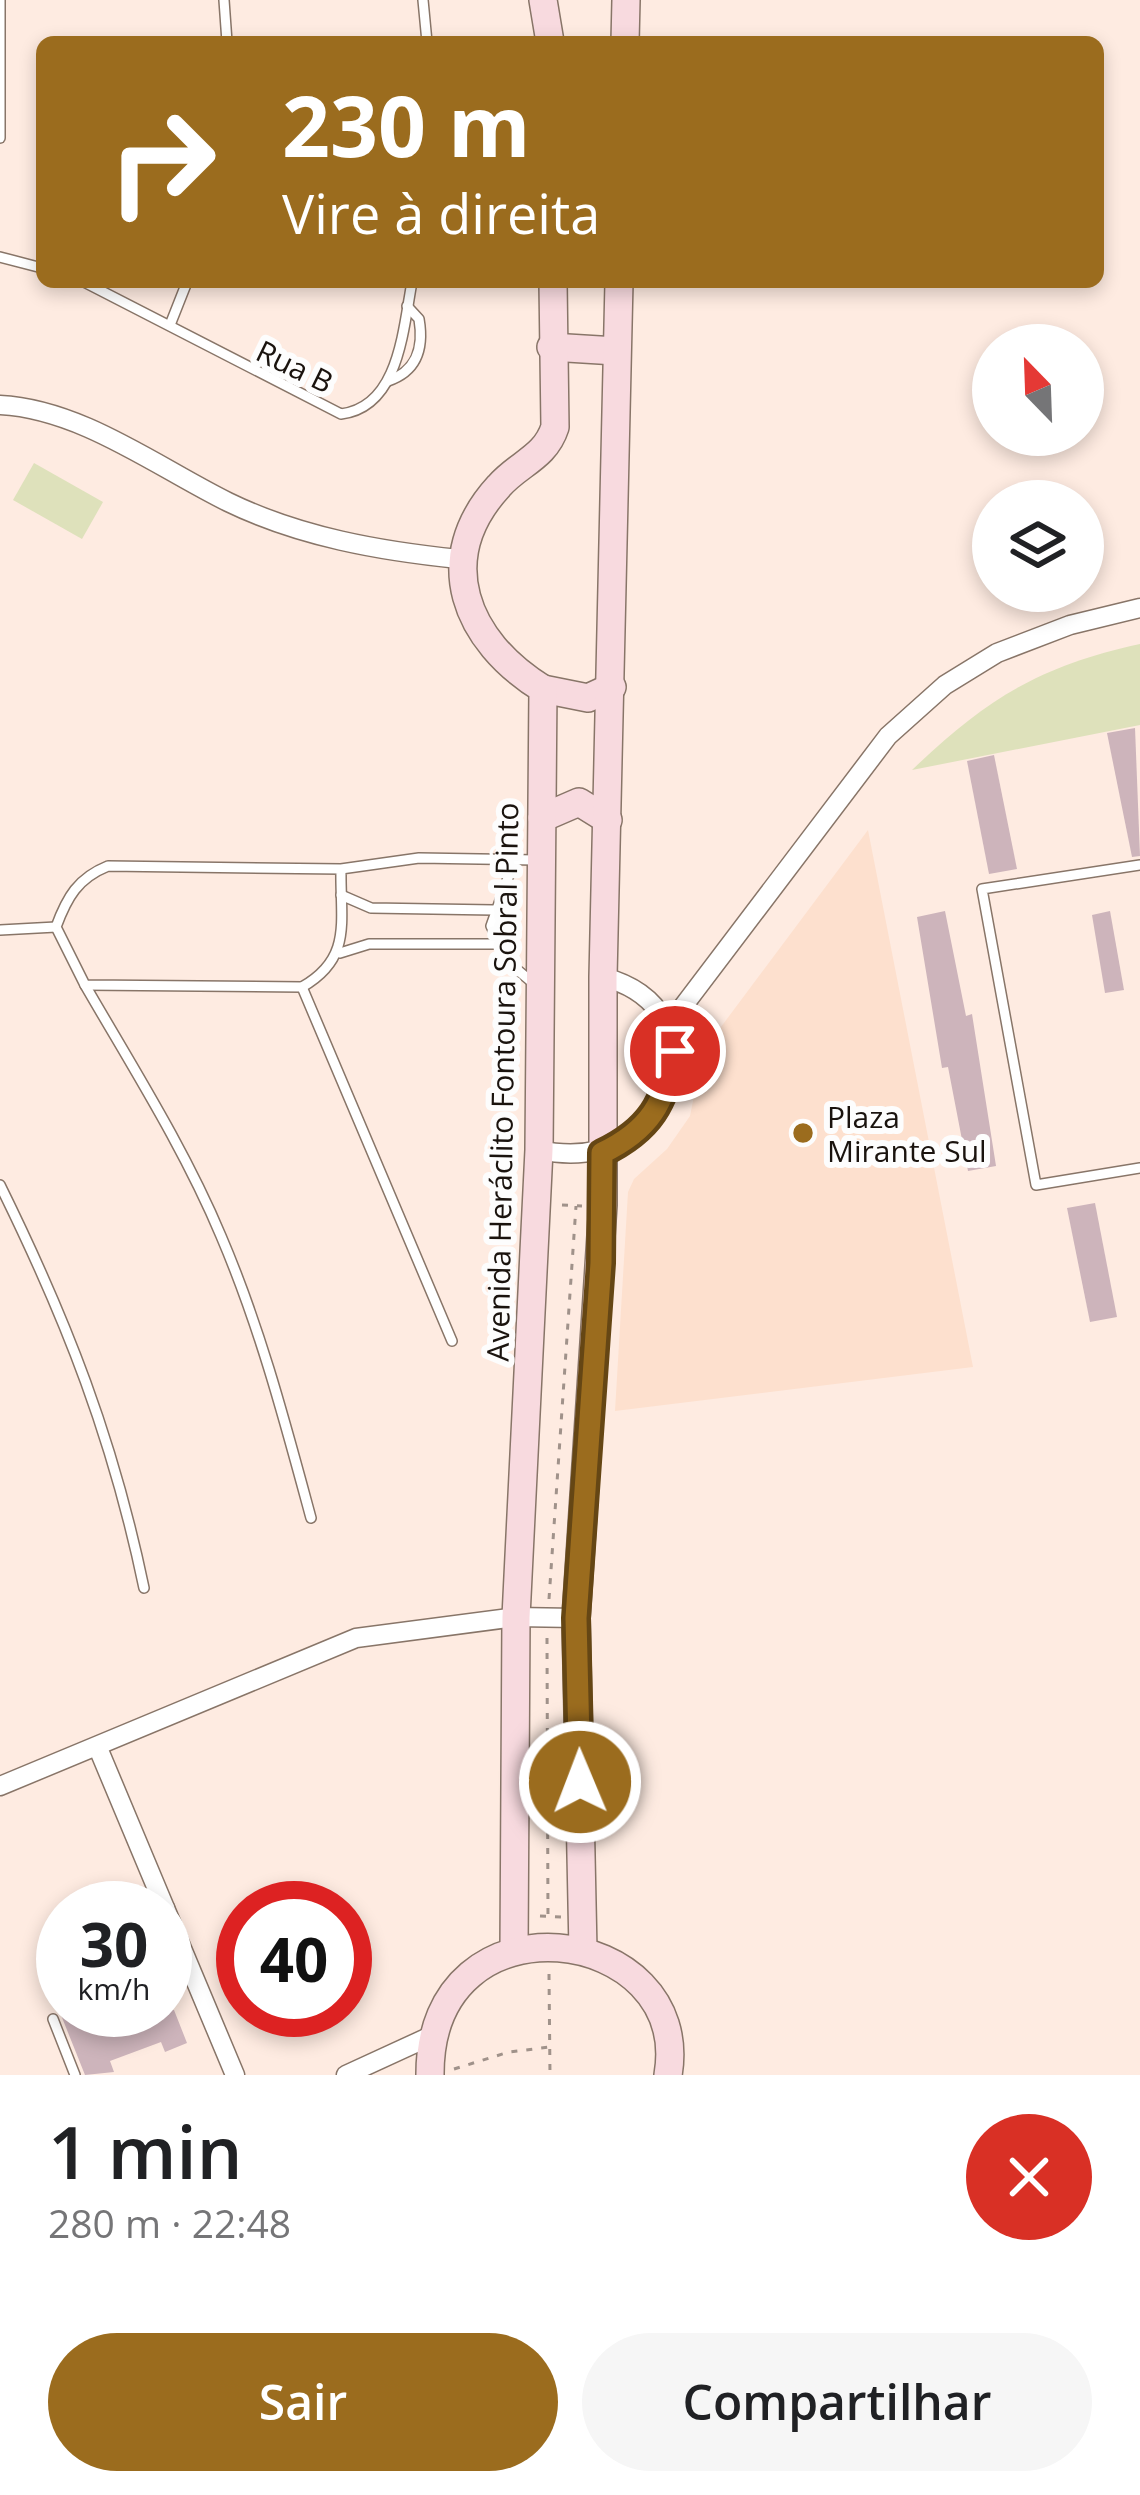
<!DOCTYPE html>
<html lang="pt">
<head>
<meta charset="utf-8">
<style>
	body { margin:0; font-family:"Open Sans",sans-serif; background:#f6f6f6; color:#202124; height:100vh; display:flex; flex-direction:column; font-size:45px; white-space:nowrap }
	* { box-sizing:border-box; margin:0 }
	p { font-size:39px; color:#757577 }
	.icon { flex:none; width:66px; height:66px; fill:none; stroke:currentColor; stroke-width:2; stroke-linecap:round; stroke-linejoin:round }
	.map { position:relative; height:2075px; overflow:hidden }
	.details { display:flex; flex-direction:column; background:#fff; flex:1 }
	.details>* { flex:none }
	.top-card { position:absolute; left:36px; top:36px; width:1068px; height:252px; border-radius:18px; box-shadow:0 6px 18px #0003; background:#9b6c1e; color:#fff; overflow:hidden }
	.needle { width:78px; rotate:337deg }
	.fabs { position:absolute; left:972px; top:324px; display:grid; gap:24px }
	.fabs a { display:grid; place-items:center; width:132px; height:132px; border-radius:50%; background:#fff; box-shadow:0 6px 18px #0003; font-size:60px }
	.speed { position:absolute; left:36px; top:1881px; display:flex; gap:24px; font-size:60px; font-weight:700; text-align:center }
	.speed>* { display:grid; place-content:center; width:156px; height:156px; border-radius:50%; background:#fff; box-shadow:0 6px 18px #0003; line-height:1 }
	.speed small { font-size:30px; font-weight:400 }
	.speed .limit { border:18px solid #d22; background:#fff; color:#111 }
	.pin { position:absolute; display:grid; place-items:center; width:102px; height:102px; color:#fff; margin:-51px; border:6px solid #fff; border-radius:50%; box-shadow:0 3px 12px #0007 }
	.me { position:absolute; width:132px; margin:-66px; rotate:359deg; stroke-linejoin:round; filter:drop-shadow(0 0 9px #0008) }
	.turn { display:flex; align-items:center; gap:42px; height:252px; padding:0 48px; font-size:54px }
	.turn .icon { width:156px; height:156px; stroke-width:2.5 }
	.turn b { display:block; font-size:84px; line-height:102px }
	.round { display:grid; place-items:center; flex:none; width:126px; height:126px; border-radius:63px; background:#f6f6f6 }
	.head { display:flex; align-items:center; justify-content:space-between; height:204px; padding:0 48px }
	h1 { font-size:72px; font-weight:600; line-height:90px }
	.cta { display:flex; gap:24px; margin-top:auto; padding:24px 48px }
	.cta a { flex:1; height:138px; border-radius:72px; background:#9b6c1e; color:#fff; font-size:48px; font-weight:600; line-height:138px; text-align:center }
	.cta a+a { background:#f6f6f6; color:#202124 }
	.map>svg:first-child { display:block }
	.built { fill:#fde0ce }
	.green { fill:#dee1bb }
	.building { fill:#cdb4bb }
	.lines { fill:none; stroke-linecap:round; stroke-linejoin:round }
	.lane-casing { stroke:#887568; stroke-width:12 }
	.street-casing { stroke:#887568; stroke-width:21 }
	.secondary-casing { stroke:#887568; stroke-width:30 }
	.path { stroke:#a0928a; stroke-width:3; stroke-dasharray:6 9; stroke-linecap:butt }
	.lane { stroke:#fff; stroke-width:9 }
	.street { stroke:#fff; stroke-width:18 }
	.secondary { stroke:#f8dadf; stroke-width:27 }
	.route-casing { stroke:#654614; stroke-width:30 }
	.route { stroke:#9b6c1e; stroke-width:21 }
	.poi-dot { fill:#9b6c1e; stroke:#fdfdfd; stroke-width:4.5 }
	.labels { text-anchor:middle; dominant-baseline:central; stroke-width:12; stroke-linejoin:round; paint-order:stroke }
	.street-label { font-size:30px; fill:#1a130e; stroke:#fdfdfd }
	.poi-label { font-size:30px; fill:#1a130e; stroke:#fdfdfd; text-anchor:start }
</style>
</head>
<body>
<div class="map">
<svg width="1140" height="2075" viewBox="0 0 1140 2075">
	<rect width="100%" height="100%" fill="#feebe1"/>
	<path class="built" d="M868,830L973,1367L615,1411L628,1192L634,1179L667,1149L690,1116L703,1051Z"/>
	<g class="green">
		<path d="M34,463L103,502L82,539L13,500Z"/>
		<path d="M1140,644V725L912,770C986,699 1039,666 1140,644Z"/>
	</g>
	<g class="building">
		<path d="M1135,728L1140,856L1132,857L1107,733Z"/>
		<path d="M994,755L1017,869L989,874L967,761Z"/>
		<path d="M945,911L966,1016L972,1014L996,1166L968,1171L948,1067L942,1068L917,917Z"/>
		<path d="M1110,911L1124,990L1105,993L1092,915Z"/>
		<path d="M1095,1203L1117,1317L1090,1322L1067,1208Z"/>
		<path d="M59,2010H174L187,2043L165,2052L161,2042L110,2061L114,2072L85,2075Z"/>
	</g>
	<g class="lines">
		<g class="lane-casing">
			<g id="lane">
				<path d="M224,0L227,42"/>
				<path d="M423,0L427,42"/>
				<path d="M0,138V0"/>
				<path d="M0,257L42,268"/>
				<path d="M84,282L341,414C399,407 403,330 412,282"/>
				<path d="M170,325L187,282"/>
				<path d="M388,381C417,371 424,348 419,319L407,306"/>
				<path d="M515,858L491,926L508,962L533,983"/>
				<path d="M1140,865L982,889L1036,1185L1140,1168"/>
				<path d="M341,869C340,921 353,958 302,987L85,985L56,927C67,897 78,878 108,866L341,869L419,858L535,860"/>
				<path d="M341,895L371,908L494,910"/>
				<path d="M0,930L56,927"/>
				<path d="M340,953L369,944H496"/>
				<path d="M85,985C133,1068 184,1148 221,1236C260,1327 285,1422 311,1518"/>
				<path d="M302,987L452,1341"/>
				<path d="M0,1185C67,1321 113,1439 144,1588"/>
				<path d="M53,2019L75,2075"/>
			</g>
		</g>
		<g class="street-casing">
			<g id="street">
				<path d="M0,405C81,409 157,467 228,502C300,537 380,551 459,559"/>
				<path d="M669,1025L888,736L945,685L997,653L1070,625L1140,608"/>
				<path d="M539,1150C679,1179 726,1008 603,977"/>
				<path d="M98,1748L165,1908"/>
				<path d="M0,1786L356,1638L516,1617L576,1618"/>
				<path d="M165,1908L235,2075"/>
				<path d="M346,2075L433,2035"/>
			</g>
		</g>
		<g class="secondary-casing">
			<g id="secondary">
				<path d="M543,0L550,42"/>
				<path d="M625,42L626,0"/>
				<path d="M551,347L616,351"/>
				<path d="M543,689L588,698L612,687"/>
				<path d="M542,818L579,802L608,820"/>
				<path d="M514,1950L516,1617L539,1150L543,689C465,641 432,559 499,486C519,463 545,458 555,427L553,282"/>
				<path d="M583,1950L576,1618L603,1205V977L619,282"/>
				<path d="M430,2075C429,1887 694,1924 668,2075"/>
			</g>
		</g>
		<g class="path">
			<path d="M562,1205L582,1206"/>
			<path d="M549,1599L576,1206"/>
			<path d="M547,1638L548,1923"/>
			<path d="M540,1916L561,1917"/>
			<path d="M549,1974L550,2075"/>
			<path d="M454,2069L509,2052L550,2047"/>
		</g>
		<use href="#lane" class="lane"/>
		<use href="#street" class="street"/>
		<use href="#secondary" class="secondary"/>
	</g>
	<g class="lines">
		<g class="route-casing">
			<path id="route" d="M580,1782L576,1618L601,1263L602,1153C650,1130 665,1103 675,1051"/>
		</g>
		<use href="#route" class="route"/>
	</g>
	<circle class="poi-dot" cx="803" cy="1133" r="12"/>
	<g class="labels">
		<g class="street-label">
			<text transform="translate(295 366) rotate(26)">Rua B</text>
			<text transform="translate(502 1082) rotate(-89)">Avenida Heráclito Fontoura Sobral Pinto</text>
		</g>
		<g class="poi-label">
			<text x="827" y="1116">Plaza<tspan x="827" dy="34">Mirante Sul</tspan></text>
		</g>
	</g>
</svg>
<div class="fabs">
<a><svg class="needle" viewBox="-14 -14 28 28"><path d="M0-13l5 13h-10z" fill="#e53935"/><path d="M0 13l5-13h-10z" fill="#757577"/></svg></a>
<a><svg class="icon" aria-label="layers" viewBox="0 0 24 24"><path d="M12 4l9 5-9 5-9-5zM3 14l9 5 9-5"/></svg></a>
</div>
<div class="speed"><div>30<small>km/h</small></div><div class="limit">40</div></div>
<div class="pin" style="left:675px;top:1051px;background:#d93025"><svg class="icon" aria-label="arrive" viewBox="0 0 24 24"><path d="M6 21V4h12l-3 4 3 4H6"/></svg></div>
<svg class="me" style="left:580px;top:1782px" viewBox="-20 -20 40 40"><circle r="17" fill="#9b6c1e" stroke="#fff" stroke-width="3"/><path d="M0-11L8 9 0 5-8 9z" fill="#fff"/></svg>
<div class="top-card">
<div class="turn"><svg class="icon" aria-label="right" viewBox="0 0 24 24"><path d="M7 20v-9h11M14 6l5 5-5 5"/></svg><div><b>230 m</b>Vire à direita</div></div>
</div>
</div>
<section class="details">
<div class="head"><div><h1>1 min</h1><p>280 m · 22:48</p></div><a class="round" style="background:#d93025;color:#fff"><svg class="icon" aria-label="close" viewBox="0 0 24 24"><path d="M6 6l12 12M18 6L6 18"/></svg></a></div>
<div class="cta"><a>Sair</a><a>Compartilhar</a></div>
</section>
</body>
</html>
